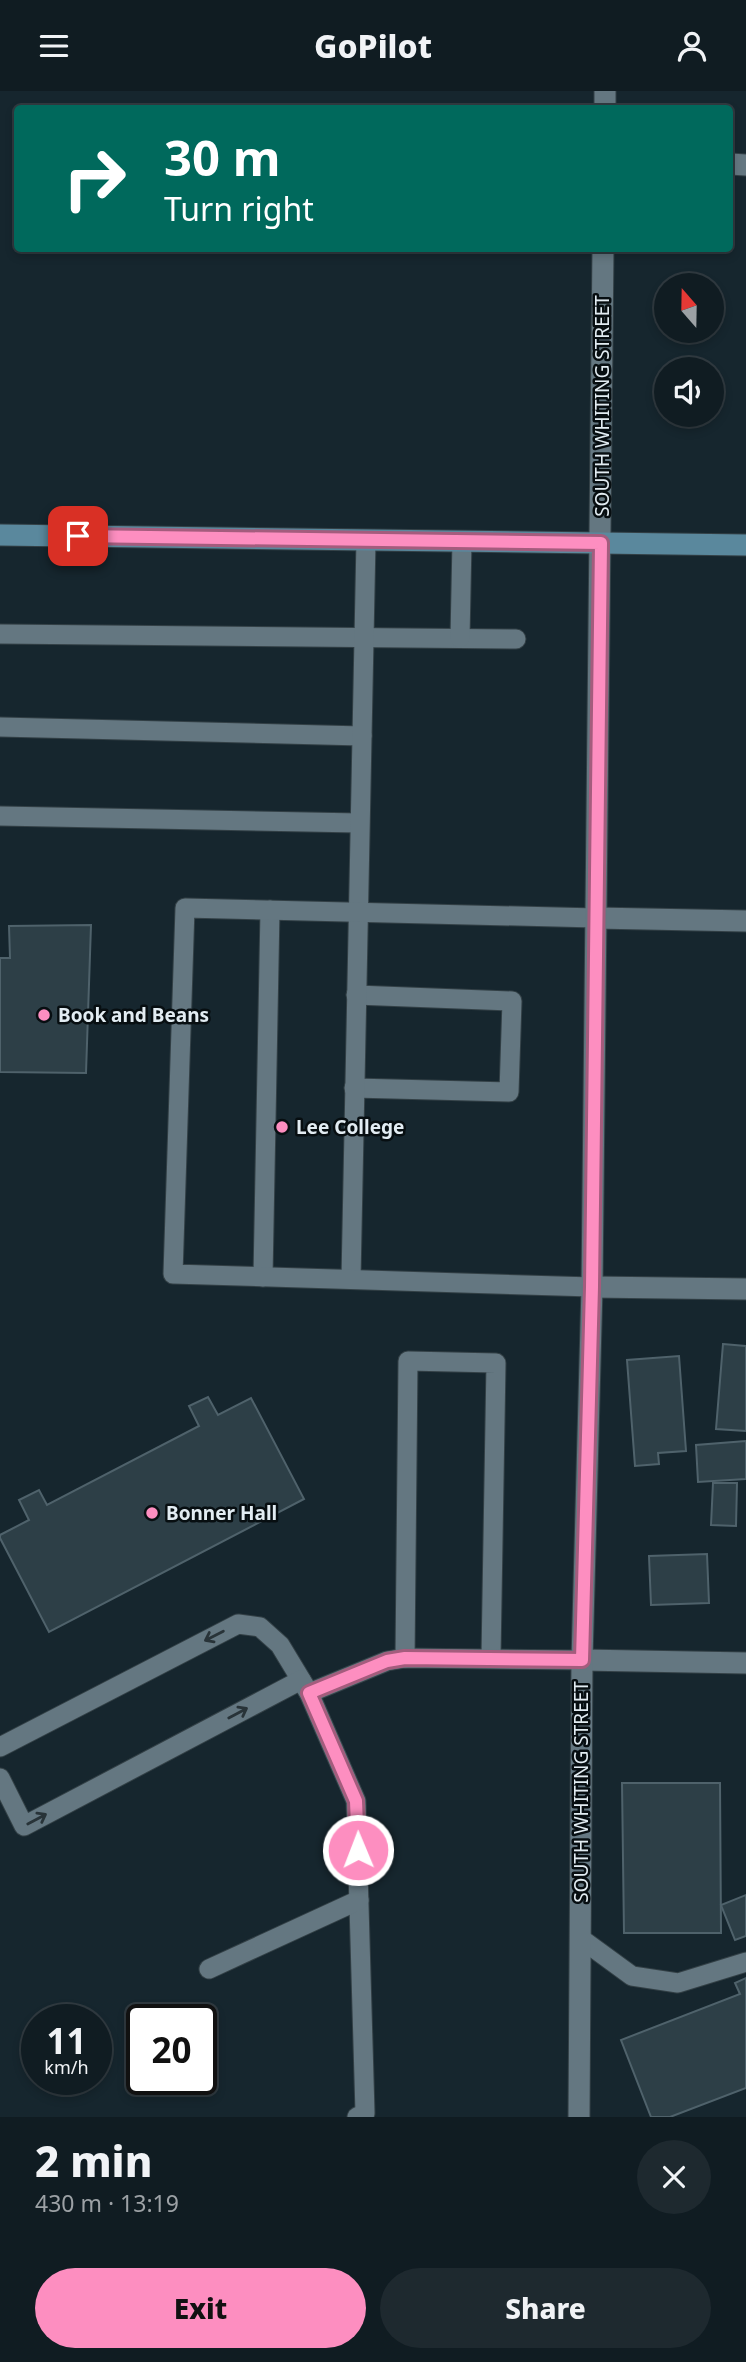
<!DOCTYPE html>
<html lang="en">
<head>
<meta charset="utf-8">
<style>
	body { margin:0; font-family:"Noto Sans",sans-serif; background:#1e292f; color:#f1f3f6; height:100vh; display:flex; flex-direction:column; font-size:26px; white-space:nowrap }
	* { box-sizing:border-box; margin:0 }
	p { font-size:23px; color:#9ca1a5 }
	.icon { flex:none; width:38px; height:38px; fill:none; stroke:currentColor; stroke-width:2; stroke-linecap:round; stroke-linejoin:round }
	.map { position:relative; height:2026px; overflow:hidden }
	.panel { display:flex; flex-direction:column; background:#101c22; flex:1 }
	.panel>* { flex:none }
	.banner { position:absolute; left:14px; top:14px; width:719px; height:147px; border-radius:7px; box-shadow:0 4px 10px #0003,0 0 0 2px #303a40; background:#00695c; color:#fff; overflow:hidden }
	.needle { width:46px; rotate:340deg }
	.buttons { position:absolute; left:654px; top:182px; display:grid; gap:14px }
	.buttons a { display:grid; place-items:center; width:70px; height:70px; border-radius:50%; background:#101c22; box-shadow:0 4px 10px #0003,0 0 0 2px #303a40; font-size:35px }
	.speed { position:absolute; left:21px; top:1913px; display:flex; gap:14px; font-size:35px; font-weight:700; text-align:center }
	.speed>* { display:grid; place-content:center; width:91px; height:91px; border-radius:50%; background:#101c22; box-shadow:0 4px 10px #0003,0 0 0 2px #303a40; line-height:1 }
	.speed small { font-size:18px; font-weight:400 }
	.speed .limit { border:4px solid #111; border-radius:10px; background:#fff; color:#111 }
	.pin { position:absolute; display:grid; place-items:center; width:60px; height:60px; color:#fff; margin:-30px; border-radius:14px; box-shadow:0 4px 10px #0006 }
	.me { position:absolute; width:77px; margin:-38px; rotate:359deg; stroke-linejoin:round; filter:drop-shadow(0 0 5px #0008) }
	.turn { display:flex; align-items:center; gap:24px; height:147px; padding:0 35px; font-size:32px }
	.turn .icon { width:91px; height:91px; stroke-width:2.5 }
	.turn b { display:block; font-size:49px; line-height:60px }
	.round { display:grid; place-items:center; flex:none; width:74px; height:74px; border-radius:37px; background:#1e292f }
	.overview { display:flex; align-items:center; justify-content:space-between; height:119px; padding:0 35px }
	h1 { font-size:42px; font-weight:800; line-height:52px }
	.primary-button { display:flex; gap:14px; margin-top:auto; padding:14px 35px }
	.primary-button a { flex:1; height:80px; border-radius:42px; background:#fd8ec0; color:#111; font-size:28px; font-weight:800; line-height:80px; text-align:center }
	.primary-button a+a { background:#1e292f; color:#f1f3f6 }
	header { display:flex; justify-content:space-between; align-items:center; height:91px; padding:0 35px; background:#101c22; font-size:32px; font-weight:800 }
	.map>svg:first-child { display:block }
	.building { fill:#2d3f47; stroke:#4f626b; stroke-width:2 }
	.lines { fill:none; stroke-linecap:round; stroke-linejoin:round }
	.lane-casing { stroke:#334046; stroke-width:21 }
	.street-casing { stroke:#334046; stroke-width:23 }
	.secondary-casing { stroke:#334046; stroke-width:23 }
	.lane { stroke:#647781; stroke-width:19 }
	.street { stroke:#647781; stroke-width:21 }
	.secondary { stroke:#5a889d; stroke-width:21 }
	.oneway { stroke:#283338 }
	.route-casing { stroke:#a45c7d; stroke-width:18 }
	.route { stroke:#fd8ec0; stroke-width:12 }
	.poi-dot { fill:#fd8ec0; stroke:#070e11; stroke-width:2.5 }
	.labels { text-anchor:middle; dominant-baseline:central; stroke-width:5; stroke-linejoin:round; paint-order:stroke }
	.street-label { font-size:19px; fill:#e2ecf2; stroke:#070e11 }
	.poi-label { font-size:19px; font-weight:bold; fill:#e2ecf2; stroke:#070e11; text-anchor:start }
</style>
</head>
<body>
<header><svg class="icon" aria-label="menu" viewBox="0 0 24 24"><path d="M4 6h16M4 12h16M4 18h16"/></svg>GoPilot<svg class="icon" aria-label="person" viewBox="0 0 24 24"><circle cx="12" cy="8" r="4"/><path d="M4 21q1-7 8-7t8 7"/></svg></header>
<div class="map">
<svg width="746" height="2026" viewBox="0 0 746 2026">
	<rect width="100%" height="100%" fill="#16262e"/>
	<g class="building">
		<path d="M91,834L86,982L0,981V867H10L9,835Z"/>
		<path d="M723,1253L746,1255V1340L716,1338Z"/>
		<path d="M679,1265L686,1360L658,1362L659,1373L635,1375L627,1269Z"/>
		<path d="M208,1306L218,1324L251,1307L304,1408L49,1541L0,1447V1444L29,1429L19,1409L39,1399L47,1414L199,1335L189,1315Z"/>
		<path d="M746,1350V1388L698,1391L696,1354Z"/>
		<path d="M713,1392H737L736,1435L711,1434Z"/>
		<path d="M707,1463L709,1512L651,1514L649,1465Z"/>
		<path d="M622,1692H720L721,1842H624Z"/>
		<path d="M746,1804V1845L735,1849L721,1814Z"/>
		<path d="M746,1887V1997L670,2026H651L621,1949L740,1903L735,1892Z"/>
	</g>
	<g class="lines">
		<g class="lane-casing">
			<g id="lane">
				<path d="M0,543L516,548"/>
				<path d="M460,547L462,450"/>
				<path d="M0,636L362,645"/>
				<path d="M0,725L359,732"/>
				<path d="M354,997L509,1001L512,910L356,904"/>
				<path d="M263,1186L270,819"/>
				<path d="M351,1188L366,449"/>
				<path d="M592,1196L173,1183L185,817L596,827"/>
				<path d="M405,1567L408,1270L496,1272L491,1566"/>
				<path d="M309,1602L387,1570L405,1567L582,1569"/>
				<path d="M0,1656L238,1533L260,1536L280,1554L309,1602L356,1710L365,2022L357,2026"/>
				<path d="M0,1687L24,1735L301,1589"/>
				<path d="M580,1847L632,1885L678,1892L746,1871"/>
				<path d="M209,1878L359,1809"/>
			</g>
		</g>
		<g class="street-casing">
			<g id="street">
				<path d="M605,18V0"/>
				<path d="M730,73L746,74"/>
				<path d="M596,827L746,830"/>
				<path d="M592,1196L746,1198"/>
				<path d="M582,1569L746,1572"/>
				<path d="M579,2026L582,1569L592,1196L603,158"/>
			</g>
		</g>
		<g class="secondary-casing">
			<path id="secondary" d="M0,444L746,454"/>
		</g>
		<use href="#lane" class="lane"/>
		<use href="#street" class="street"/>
		<use href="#secondary" class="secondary"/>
	</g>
	<defs><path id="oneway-shaft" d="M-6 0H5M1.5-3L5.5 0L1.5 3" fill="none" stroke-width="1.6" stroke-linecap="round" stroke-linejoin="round" transform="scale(1.75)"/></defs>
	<g class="oneway">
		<use href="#oneway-shaft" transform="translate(214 1545) rotate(153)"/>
		<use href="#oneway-shaft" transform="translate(238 1622) rotate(-28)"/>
		<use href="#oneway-shaft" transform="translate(37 1728) rotate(-28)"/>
	</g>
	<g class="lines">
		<g class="route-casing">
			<path id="route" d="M78,445L601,452L592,1196L582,1569L405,1567L387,1570L309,1602L356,1710L358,1759"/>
		</g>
		<use href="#route" class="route"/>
	</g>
	<g class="poi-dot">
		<circle cx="44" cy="924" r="7"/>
		<circle cx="282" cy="1036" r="7"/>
		<circle cx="152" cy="1422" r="7"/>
	</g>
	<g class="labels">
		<g class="street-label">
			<text transform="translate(602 315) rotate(-90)">SOUTH WHITING STREET</text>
			<text transform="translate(581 1701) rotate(-90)">SOUTH WHITING STREET</text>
		</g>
		<g class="poi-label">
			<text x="58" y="924">Book and Beans</text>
			<text x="296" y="1036">Lee College</text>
			<text x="166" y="1422">Bonner Hall</text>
		</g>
	</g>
</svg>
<div class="buttons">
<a><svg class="needle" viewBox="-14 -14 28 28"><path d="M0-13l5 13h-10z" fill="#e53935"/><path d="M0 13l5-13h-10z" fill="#9ca1a5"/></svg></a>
<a><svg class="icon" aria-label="sound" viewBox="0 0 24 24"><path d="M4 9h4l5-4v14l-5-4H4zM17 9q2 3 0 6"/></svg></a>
</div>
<div class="speed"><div>11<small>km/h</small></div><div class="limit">20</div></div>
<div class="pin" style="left:78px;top:445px;background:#d93025"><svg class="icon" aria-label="arrive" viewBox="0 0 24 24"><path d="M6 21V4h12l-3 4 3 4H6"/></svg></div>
<svg class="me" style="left:358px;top:1759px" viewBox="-20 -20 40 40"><circle r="17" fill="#fd8ec0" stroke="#fff" stroke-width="3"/><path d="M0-11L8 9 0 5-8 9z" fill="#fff"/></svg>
<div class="banner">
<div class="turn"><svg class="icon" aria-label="right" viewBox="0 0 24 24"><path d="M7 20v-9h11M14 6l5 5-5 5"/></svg><div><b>30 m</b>Turn right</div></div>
</div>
</div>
<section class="panel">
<div class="overview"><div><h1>2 min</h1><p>430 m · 13:19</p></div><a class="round"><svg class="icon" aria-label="close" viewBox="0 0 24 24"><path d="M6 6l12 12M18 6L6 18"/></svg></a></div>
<div class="primary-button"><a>Exit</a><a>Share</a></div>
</section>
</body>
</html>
